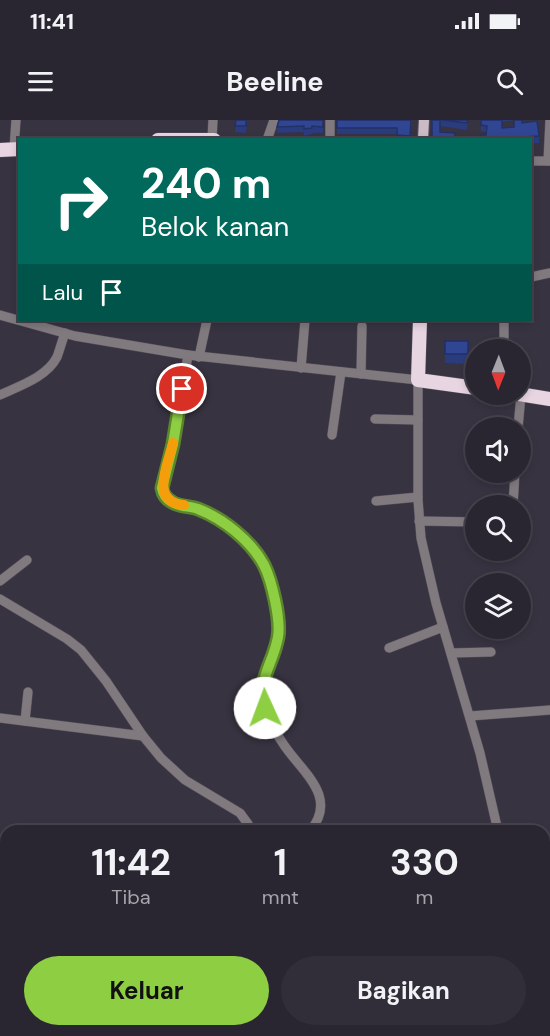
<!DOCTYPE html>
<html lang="id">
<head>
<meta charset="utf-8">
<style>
	body { margin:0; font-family:"DM Sans",sans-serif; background:#322e39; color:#f1f3f6; height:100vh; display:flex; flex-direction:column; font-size:22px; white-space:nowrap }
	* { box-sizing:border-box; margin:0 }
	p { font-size:20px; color:#a5a5ab }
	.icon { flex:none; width:33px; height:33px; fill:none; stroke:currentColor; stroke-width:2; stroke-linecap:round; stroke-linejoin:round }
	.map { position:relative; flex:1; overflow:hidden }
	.sheet { position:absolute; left:0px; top:705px; width:550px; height:212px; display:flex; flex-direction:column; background:#2a2631; border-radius:18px 18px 0 0; box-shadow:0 3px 9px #0003,0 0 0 2px #46434d }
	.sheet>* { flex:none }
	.hud { position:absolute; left:18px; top:18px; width:514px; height:183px; border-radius:0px; box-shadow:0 3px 9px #0003,0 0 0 2px #46434d; background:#00695c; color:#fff; overflow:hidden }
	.needle { width:39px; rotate:181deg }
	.fabs { position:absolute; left:465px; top:219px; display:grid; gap:12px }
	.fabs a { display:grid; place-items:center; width:66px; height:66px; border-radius:50%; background:#2a2631; box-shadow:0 3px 9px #0003,0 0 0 2px #46434d; font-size:30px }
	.pin { position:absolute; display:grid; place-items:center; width:51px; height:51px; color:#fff; margin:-26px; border:3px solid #fff; border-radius:50%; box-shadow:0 2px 6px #0007 }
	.me { position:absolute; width:66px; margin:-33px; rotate:358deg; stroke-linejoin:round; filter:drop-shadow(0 0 4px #0008) }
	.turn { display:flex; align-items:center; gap:21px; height:126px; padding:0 24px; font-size:27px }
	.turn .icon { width:78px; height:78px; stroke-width:2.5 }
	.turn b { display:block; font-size:42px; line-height:51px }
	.then { display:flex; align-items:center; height:57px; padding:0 24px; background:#0003; gap:12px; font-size:22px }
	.eta { display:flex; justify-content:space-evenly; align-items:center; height:102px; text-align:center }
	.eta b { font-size:36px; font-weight:700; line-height:42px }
	.action { display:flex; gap:12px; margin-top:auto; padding:12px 24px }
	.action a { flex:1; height:69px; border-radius:36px; background:#8ece43; color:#111; font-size:24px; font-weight:700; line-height:69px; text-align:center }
	.action a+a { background:#322e39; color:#f1f3f6 }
	.status { display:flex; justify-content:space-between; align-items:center; height:42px; padding:0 30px; background:#2a2631; direction:ltr }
	.status svg { height:16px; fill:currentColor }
	header { display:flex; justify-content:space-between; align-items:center; height:78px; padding:0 24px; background:#2a2631; font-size:27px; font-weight:700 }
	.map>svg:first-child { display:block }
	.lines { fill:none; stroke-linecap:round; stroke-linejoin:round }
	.minor-casing { stroke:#56515f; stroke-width:10 }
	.major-casing { stroke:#56515f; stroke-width:12 }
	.highway-casing { stroke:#56515f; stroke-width:15 }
	.minor { stroke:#80797e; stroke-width:9 }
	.major { stroke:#cabbc5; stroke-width:10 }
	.highway { stroke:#e7d5e1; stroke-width:14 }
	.wall { fill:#2a3c7e; fill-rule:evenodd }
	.building { fill:#314693; stroke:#223167; stroke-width:1.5 }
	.route-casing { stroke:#5c862c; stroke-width:15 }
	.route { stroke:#8ece43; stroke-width:10 }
	.slow { stroke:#f59e0b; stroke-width:10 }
</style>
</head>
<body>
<div class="status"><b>11:41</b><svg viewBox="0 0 49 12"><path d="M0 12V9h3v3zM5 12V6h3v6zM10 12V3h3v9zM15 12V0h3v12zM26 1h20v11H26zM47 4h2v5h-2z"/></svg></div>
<header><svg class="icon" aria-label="menu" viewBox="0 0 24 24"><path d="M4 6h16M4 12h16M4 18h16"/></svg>Beeline<svg class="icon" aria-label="search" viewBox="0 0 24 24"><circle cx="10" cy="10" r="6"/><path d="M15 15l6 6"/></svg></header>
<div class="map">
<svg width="550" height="916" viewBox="0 0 550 916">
	<rect width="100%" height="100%" fill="#383341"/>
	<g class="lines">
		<g class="minor-casing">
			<g id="minor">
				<path d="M212,19L213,0"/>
				<path d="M267,20L274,0"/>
				<path d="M330,20V0"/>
				<path d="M14,29L16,0"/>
				<path d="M531,41H550"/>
				<path d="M548,41L550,0"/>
				<path d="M531,157L550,153"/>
				<path d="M0,195L75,216L188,235L173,324L162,368C163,374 166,379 172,382C178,386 186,385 193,388C219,396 242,414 258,436C270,453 282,499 277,519C272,543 256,564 265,589C269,601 277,615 284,625C302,652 339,677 310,711"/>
				<path d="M504,200V230"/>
				<path d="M188,235L418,260V380L421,418L436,483L480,633L498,711"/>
				<path d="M199,237L207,200"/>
				<path d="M301,248L305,200"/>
				<path d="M361,254L362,206"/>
				<path d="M0,275C19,266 47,257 57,237C60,229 62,221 65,213"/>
				<path d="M375,299L418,300"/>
				<path d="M518,308L521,275"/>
				<path d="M332,315L341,252"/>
				<path d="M376,381L418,377"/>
				<path d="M513,386L515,352"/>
				<path d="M419,401L476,402"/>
				<path d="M0,461L27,440"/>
				<path d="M0,479L67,519L81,530L106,561L143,616L161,638L185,660L240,693L248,704L249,711"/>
				<path d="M389,528L443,507"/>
				<path d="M451,533L491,532"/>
				<path d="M470,596L550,590"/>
				<path d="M0,598L143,616"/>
				<path d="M25,601L28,572"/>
				<path d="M544,809L550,808"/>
				<path d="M310,910L312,916"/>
				<path d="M373,910V916"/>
				<path d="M527,910L528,916"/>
				<path d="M456,916L458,910"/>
			</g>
		</g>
		<g class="major-casing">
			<path id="major" d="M423,20L424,0"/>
		</g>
		<g class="highway-casing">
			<g id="highway">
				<path d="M158,20H214"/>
				<path d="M0,30L20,29"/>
				<path d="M420,200L418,260L476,268"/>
				<path d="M519,274L550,279"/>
			</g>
		</g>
		<use href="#minor" class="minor"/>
		<use href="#major" class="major"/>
		<use href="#highway" class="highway"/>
	</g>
	<g class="wall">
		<path d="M236,0H247L246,13L235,12Z"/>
		<path d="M323,0V13H312V14L304,16V12L277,13V7Z"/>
		<path d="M337,0H412L410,20H397V14H337Z"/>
		<path d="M431,0H468L467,10L440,6V12L455,19L432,20Z"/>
		<path d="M481,0H522V3L539,16V23H531V20H481L486,15L487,12L481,11ZM514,0V7L502,8V2Z"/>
		<path d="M445,221H468V244L445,243Z"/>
	</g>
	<g class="building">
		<path d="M236,0H246V6H235Z"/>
		<path d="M279,0H323V7L312,6V8L304,9V6L277,7Z"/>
		<path d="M337,0H411L410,16L397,15V8H337Z"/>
		<path d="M432,0H440V12L455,13V20H432Z"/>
		<path d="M442,0H467V3Z"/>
		<path d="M481,0H502V8L514,7V0H522V3L537,1L539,16L509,18V20H481V15H486L487,6L481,5Z"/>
		<rect x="445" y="221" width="23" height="13"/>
	</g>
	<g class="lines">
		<g class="route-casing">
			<path id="route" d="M182,269L173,324L162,368C163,374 166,379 172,382C179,387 190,386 198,389C224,399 251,421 264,445C272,461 281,500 278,517C273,545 257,558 265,588"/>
		</g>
		<use href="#route" class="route"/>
		<path class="slow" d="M173,323C168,345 149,382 184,385"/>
	</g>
</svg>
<div class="fabs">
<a><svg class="needle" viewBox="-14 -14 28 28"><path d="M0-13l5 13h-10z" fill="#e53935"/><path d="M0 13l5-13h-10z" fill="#a5a5ab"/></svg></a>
<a><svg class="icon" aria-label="sound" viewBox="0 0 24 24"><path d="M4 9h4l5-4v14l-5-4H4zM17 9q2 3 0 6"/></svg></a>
<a><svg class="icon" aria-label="search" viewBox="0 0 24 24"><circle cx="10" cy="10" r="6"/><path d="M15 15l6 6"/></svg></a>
<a><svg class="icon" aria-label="layers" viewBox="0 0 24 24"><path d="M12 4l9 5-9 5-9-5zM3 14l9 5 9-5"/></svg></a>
</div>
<div class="pin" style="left:182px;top:269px;background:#d93025"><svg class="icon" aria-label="arrive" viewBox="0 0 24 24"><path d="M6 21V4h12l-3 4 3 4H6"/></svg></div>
<svg class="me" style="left:265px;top:588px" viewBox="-20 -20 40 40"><circle r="19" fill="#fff"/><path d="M0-13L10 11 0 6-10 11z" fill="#8ece43"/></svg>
<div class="hud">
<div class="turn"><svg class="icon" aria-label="right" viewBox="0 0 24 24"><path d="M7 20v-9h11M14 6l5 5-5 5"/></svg><div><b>240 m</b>Belok kanan</div></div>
<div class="then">Lalu<svg class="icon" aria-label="arrive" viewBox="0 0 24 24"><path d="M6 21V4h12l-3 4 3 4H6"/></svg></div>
</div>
<section class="sheet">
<div class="eta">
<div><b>11:42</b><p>Tiba</p></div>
<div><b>1</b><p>mnt</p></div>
<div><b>330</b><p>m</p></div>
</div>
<div class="action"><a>Keluar</a><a>Bagikan</a></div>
</section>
</div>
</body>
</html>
